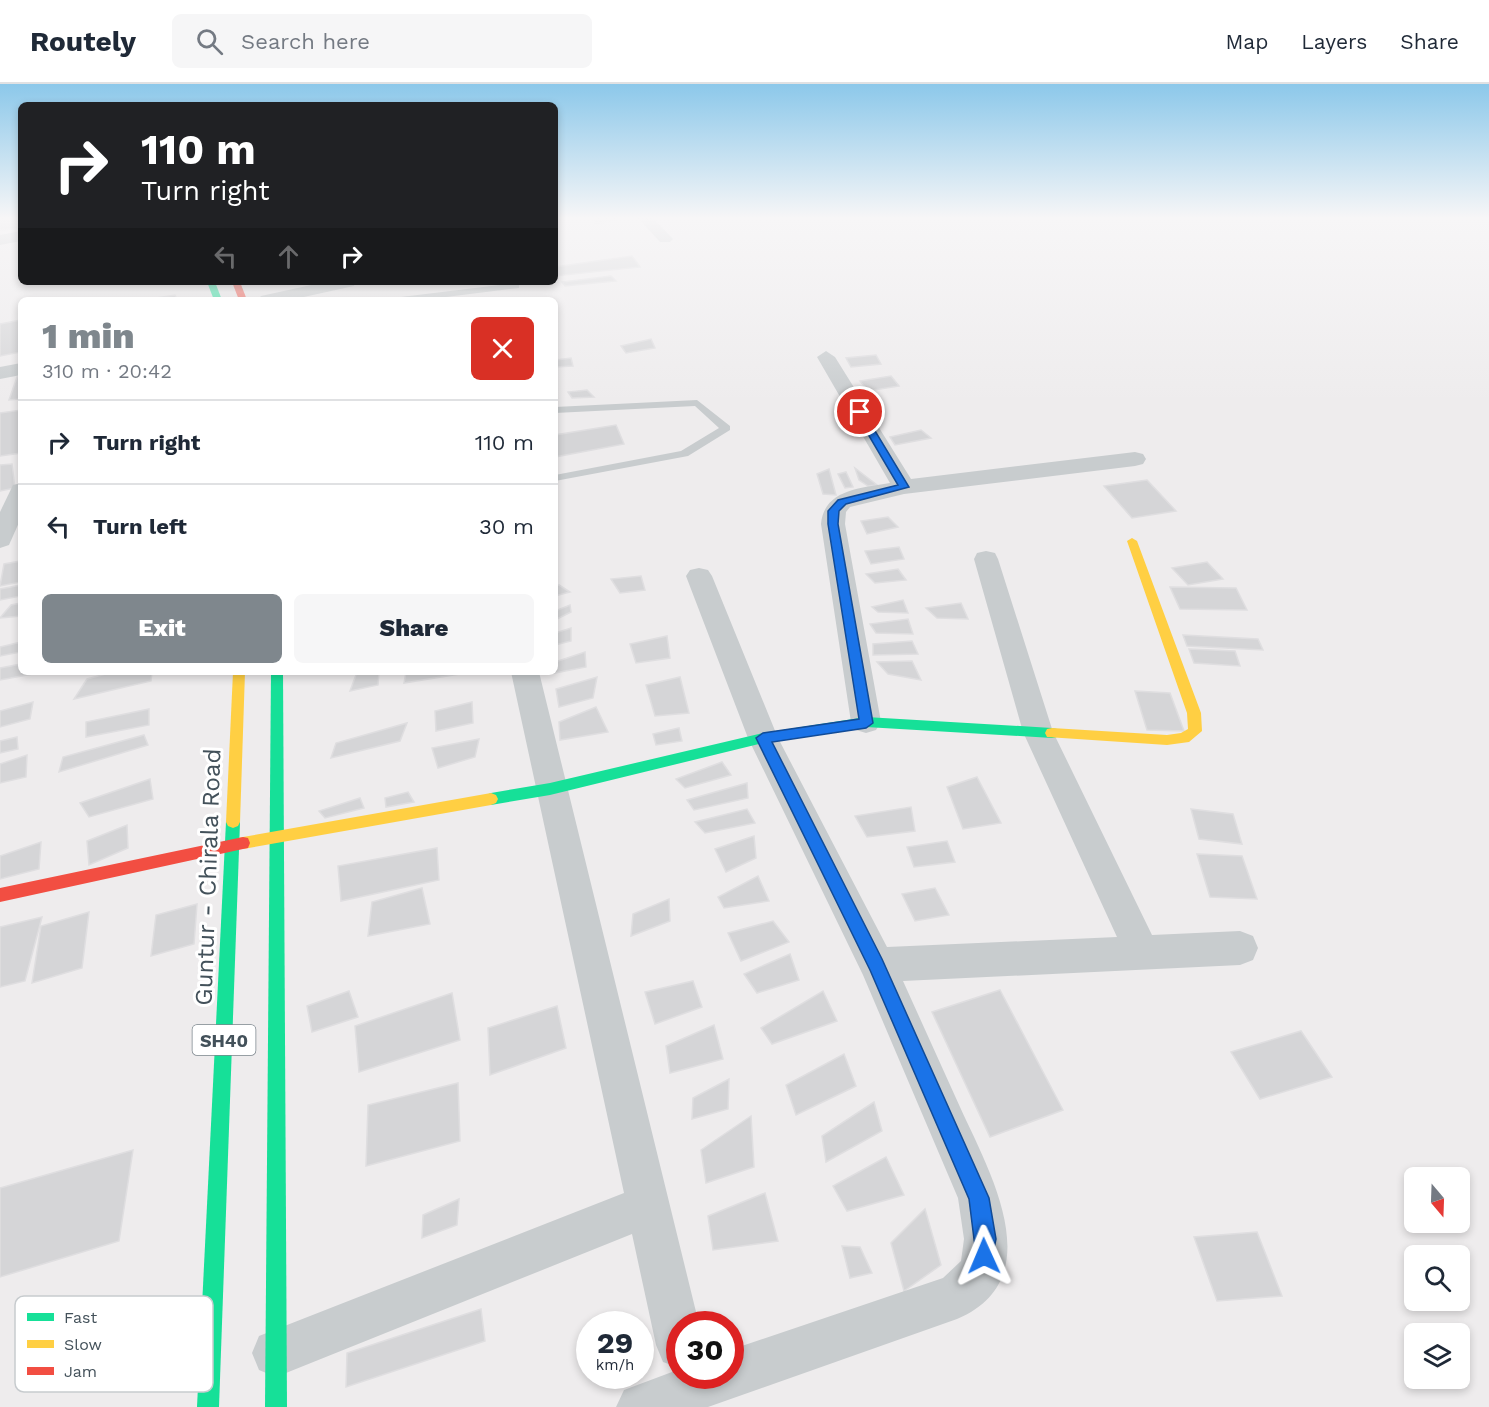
<!DOCTYPE html>
<html lang="en">
<head>
<meta charset="utf-8">
<style>
	body { margin:0; font-family:"Work Sans",sans-serif; background:#f6f6f7; color:#1f2937; height:100vh; display:flex; flex-direction:column; font-size:22px; white-space:nowrap }
	* { box-sizing:border-box; margin:0 }
	p { font-size:20px; color:#747a83 }
	.icon { flex:none; width:33px; height:33px; fill:none; stroke:currentColor; stroke-width:2; stroke-linecap:round; stroke-linejoin:round }
	.map { position:relative; flex:1; overflow:hidden }
	.details { position:absolute; left:18px; top:213px; width:540px; height:378px; display:flex; flex-direction:column; background:#fff; border-radius:9px; box-shadow:0 3px 9px #0003 }
	.details>* { flex:none }
	.banner { position:absolute; left:18px; top:18px; width:540px; height:183px; border-radius:9px; box-shadow:0 3px 9px #0003; background:#202124; color:#fff; overflow:hidden }
	.needle { width:39px; rotate:161deg }
	.controls { position:absolute; left:1404px; top:1083px; display:grid; gap:12px }
	.controls a { display:grid; place-items:center; width:66px; height:66px; border-radius:9px; background:#fff; box-shadow:0 3px 9px #0003; font-size:30px }
	.speed { position:absolute; left:576px; top:1227px; display:flex; gap:12px; font-size:30px; font-weight:700; text-align:center }
	.speed>* { display:grid; place-content:center; width:78px; height:78px; border-radius:50%; background:#fff; box-shadow:0 3px 9px #0003; line-height:1 }
	.speed small { font-size:15px; font-weight:400 }
	.speed .limit { border:9px solid #d22; background:#fff; color:#111 }
	.pin { position:absolute; display:grid; place-items:center; width:51px; height:51px; color:#fff; margin:-26px; border:3px solid #fff; border-radius:50%; box-shadow:0 2px 6px #0007 }
	.me { position:absolute; width:66px; margin:-33px; rotate:359deg; stroke-linejoin:round; filter:drop-shadow(0 0 4px #0008) }
	.turn { display:flex; align-items:center; gap:21px; height:126px; padding:0 24px; font-size:27px }
	.turn .icon { width:78px; height:78px; stroke-width:2.5 }
	.turn b { display:block; font-size:42px; line-height:51px }
	.lanes { display:flex; align-items:center; height:57px; padding:0 24px; background:#0003; justify-content:center; gap:30px; direction:ltr }
	.lanes .off { opacity:.35 }
	.round { display:grid; place-items:center; flex:none; width:63px; height:63px; border-radius:9px; background:#f6f6f7 }
	.summary { display:flex; align-items:center; justify-content:space-between; height:102px; padding:0 24px }
	h1 { font-size:36px; font-weight:800; line-height:45px; color:#7f878d }
	.action { display:flex; gap:12px; margin-top:auto; padding:12px 24px }
	.action a { flex:1; height:69px; border-radius:9px; background:#7f878d; color:#fff; font-size:24px; font-weight:800; line-height:69px; text-align:center }
	.action a+a { background:#f6f6f7; color:#1f2937 }
	ul { padding:0; list-style:none }
	li { display:flex; align-items:center; gap:18px; height:84px; padding:0 24px; border-top:2px solid #e0e1e3 }
	li div { flex:1 }
	li b { display:block; font-size:22px }
	li em { font-style:normal }
	header { display:flex; align-items:center; gap:36px; box-sizing:border-box; height:84px; padding:0 30px; background:#fff; border-bottom:2px solid #e0e1e3 }
	header strong { font-size:28px }
	nav { display:flex; gap:33px; margin-inline-start:auto; font-size:21px }
	.search { width:420px; height:54px; background:#f6f6f7; display:flex; align-items:center; gap:15px; box-sizing:border-box; padding:0 21px; border-radius:9px; color:#747a83; font-size:22px }
	.map>svg:first-child { display:block }
	.building { fill:#d5d5d7; stroke:#dfdee0; stroke-width:1.5 }
	.lines { fill:none; stroke-linecap:round; stroke-linejoin:round }
	.lane { fill:#c8ccce; fill-rule:evenodd }
	.street { fill:#c8ccce; fill-rule:evenodd }
	.fast { fill:#16e098; fill-rule:evenodd }
	.slow { fill:#ffcf43; fill-rule:evenodd }
	.jam { fill:#f24e42; fill-rule:evenodd }
	.route { fill:#1a73e8; stroke:#114b97; stroke-width:1.5 }
	.labels { text-anchor:middle; dominant-baseline:central; stroke-width:6; stroke-linejoin:round; paint-order:stroke }
	.shield { fill:#fff; stroke:#7b858c; stroke-width:1.5 }
	.shield-label { font-size:18px; font-weight:bold; fill:#43515a }
	.near-street-label { font-size:24px; fill:#43515a; stroke:#fff }
	.key { fill:#fff; stroke:#c7cbce; stroke-width:1.5 }
	.key-label { font-size:16px; fill:#43515a }
</style>
</head>
<body>
<header>
<strong>Routely</strong>
<div class="search"><svg class="icon" aria-label="search" viewBox="0 0 24 24"><circle cx="10" cy="10" r="6"/><path d="M15 15l6 6"/></svg>Search here</div>
<nav><a>Map</a><a>Layers</a><a>Share</a></nav>
</header>
<div class="map">
<svg width="1489" height="1323" viewBox="0 0 1489 1323">
	<rect width="100%" height="100%" fill="#eeeced"/>
	<g class="building">
		<path d="M0,134H21V140L19,145L0,146Z"/>
		<path d="M595,134H626L595,140Z"/>
		<path d="M632,172L640,183L555,192V183Z"/>
		<path d="M611,192L616,197L565,202L562,198Z"/>
		<path d="M175,211L177,216H143Z"/>
		<path d="M21,236V268L0,272V240Z"/>
		<path d="M651,255L655,264L626,269L621,262Z"/>
		<path d="M876,271L881,280L851,283L846,274Z"/>
		<path d="M571,274L573,282L555,283L556,276Z"/>
		<path d="M21,292V315L9,316L17,293Z"/>
		<path d="M891,292L899,302L868,307L860,297Z"/>
		<path d="M587,306L594,313L572,314L568,308Z"/>
		<path d="M21,326V369L0,372V329Z"/>
		<path d="M616,341L624,360L555,373V351Z"/>
		<path d="M921,346L931,354L895,361L890,353Z"/>
		<path d="M12,380L15,404L0,407V381Z"/>
		<path d="M855,384L877,401L868,402L859,396Z"/>
		<path d="M829,385L836,411L823,410L817,390Z"/>
		<path d="M846,388L853,403L845,404L838,390Z"/>
		<path d="M1147,396L1176,427L1132,434L1104,402Z"/>
		<path d="M888,433L898,443L867,450L861,437Z"/>
		<path d="M899,463L904,475L871,480L865,467Z"/>
		<path d="M21,477V498L0,502L4,480Z"/>
		<path d="M1207,478L1223,495L1188,501L1172,484Z"/>
		<path d="M898,485L906,496L875,499L866,490Z"/>
		<path d="M641,492L645,506L620,509L611,495Z"/>
		<path d="M21,501V512L0,516V505Z"/>
		<path d="M559,501L570,508L555,512V502Z"/>
		<path d="M1170,503L1236,504L1247,526L1180,525Z"/>
		<path d="M903,516L908,529L878,528L872,523Z"/>
		<path d="M21,519V532L0,534L11,521Z"/>
		<path d="M961,519L968,535L937,534L926,524Z"/>
		<path d="M570,521L571,528L555,536V527Z"/>
		<path d="M908,535L913,550L876,549L870,540Z"/>
		<path d="M571,544V557L555,561V549Z"/>
		<path d="M1183,551L1258,555L1263,566L1187,562Z"/>
		<path d="M667,552L670,574L636,579L630,560Z"/>
		<path d="M912,557L918,570L873,571V560Z"/>
		<path d="M21,558V568L0,572V563Z"/>
		<path d="M1189,565L1235,567L1240,582L1194,579Z"/>
		<path d="M585,568L586,583L555,589V578Z"/>
		<path d="M912,577L921,596L888,590L877,578Z"/>
		<path d="M21,580V588L38,589L0,596V584Z"/>
		<path d="M113,588H152L151,597L74,615L87,595Z"/>
		<path d="M357,588H379L378,601L350,607Z"/>
		<path d="M406,588H472L404,599Z"/>
		<path d="M597,593L593,614L559,623L556,605Z"/>
		<path d="M680,593L689,629L655,632L646,601Z"/>
		<path d="M1135,607L1170,609L1184,647L1147,646Z"/>
		<path d="M33,618L30,635L0,643V627Z"/>
		<path d="M472,618L473,639L436,647L435,627Z"/>
		<path d="M596,623L608,648L560,656L559,638Z"/>
		<path d="M149,625V641L86,653V638Z"/>
		<path d="M407,639L400,657L331,674L336,659Z"/>
		<path d="M679,644L682,657L656,661L653,650Z"/>
		<path d="M144,651L148,661L59,688L63,673Z"/>
		<path d="M17,653L18,665L0,669V657Z"/>
		<path d="M479,655L475,673L438,684L432,664Z"/>
		<path d="M27,671L26,693L0,699V680Z"/>
		<path d="M722,678L731,691L685,704L676,695Z"/>
		<path d="M977,693L1001,739L963,745L947,703Z"/>
		<path d="M150,695L153,715L89,733L80,719Z"/>
		<path d="M747,699L748,714L694,726L687,716Z"/>
		<path d="M408,708L414,718L386,723L385,714Z"/>
		<path d="M360,714L364,724L325,734L319,727Z"/>
		<path d="M911,723L915,747L867,753L855,732Z"/>
		<path d="M747,725L755,739L705,749L695,738Z"/>
		<path d="M1191,725L1233,730L1242,760L1199,755Z"/>
		<path d="M127,741L128,764L89,781L87,757Z"/>
		<path d="M754,752L756,774L726,788L715,765Z"/>
		<path d="M947,757L955,778L914,783L907,763Z"/>
		<path d="M41,758L39,785L0,795V772Z"/>
		<path d="M437,764L439,796L341,817L338,782Z"/>
		<path d="M1197,770L1242,772L1257,815L1210,813Z"/>
		<path d="M758,792L769,817L724,824L718,813Z"/>
		<path d="M422,804L430,840L368,852L372,818Z"/>
		<path d="M935,804L949,831L915,837L902,810Z"/>
		<path d="M669,815L670,837L631,852L633,830Z"/>
		<path d="M197,820L194,860L151,872L156,831Z"/>
		<path d="M89,828L82,884L32,899L41,842Z"/>
		<path d="M42,833L25,897L0,903V843Z"/>
		<path d="M773,837L789,858L741,877L728,849Z"/>
		<path d="M790,870L799,896L757,909L744,890Z"/>
		<path d="M693,897L702,923L655,940L645,908Z"/>
		<path d="M1000,906L1063,1026L990,1053L932,928Z"/>
		<path d="M349,907L358,933L312,948L307,922Z"/>
		<path d="M823,907L837,937L772,960L761,944Z"/>
		<path d="M452,909L460,956L359,988L355,942Z"/>
		<path d="M557,922L566,964L490,991L488,944Z"/>
		<path d="M714,941L723,975L670,989L666,962Z"/>
		<path d="M1301,947L1332,993L1260,1015L1231,968Z"/>
		<path d="M844,970L856,1002L796,1031L786,1001Z"/>
		<path d="M729,995L728,1025L692,1035L693,1014Z"/>
		<path d="M458,999L460,1057L366,1082L368,1021Z"/>
		<path d="M874,1018L882,1047L826,1078L822,1052Z"/>
		<path d="M751,1032L754,1083L706,1099L701,1066Z"/>
		<path d="M133,1066L119,1157L0,1193V1104Z"/>
		<path d="M886,1073L904,1111L847,1127L833,1102Z"/>
		<path d="M765,1109L778,1157L713,1166L708,1132Z"/>
		<path d="M459,1115L457,1141L422,1154L423,1131Z"/>
		<path d="M925,1125L941,1181L904,1207L891,1159Z"/>
		<path d="M1257,1148L1282,1212L1217,1217L1194,1153Z"/>
		<path d="M842,1162L860,1163L872,1189L850,1194Z"/>
		<path d="M481,1225L485,1257L346,1303L347,1269Z"/>
	</g>
	<g class="lines">
		<g class="lane">
			<path d="M516,199L519,200V204L422,216H397L401,213Z"/>
			<path d="M697,316L730,342V346L688,372L555,397V391L681,367L719,344L695,322L555,329V323Z"/>
		</g>
		<g class="street">
			<path d="M638,134H653L673,155L670,158H660Z"/>
			<path d="M21,147V157L0,161V151Z"/>
			<path d="M325,198H356L354,202L290,216H258L261,212Z"/>
			<path d="M826,267L835,273L911,395L1135,368L1143,370L1146,375L1143,380L1135,382L904,410L850,423L846,428L845,440L881,638L876,646L866,649L856,646L851,638L821,440C824,405 862,404 890,399L817,273Z"/>
			<path d="M21,279V291L0,295V283Z"/>
			<path d="M21,399V434L9,461L0,464V428L13,401Z"/>
			<path d="M986,467L995,469L998,475L1053,648L1152,851L1240,847L1253,852L1258,864L1253,876L1240,881L903,897C922,939 941,981 960,1023C989,1087 1052,1195 957,1235L708,1323H616L624,1306L680,1285V1292H730V1266L943,1194L961,1177L964,1155L958,1114L863,891L748,654L686,492L690,486L699,484L708,486L712,492L778,654L887,863L1117,853L1023,648L974,475L977,469Z"/>
			<path d="M511,588H539L699,1240H680V1284L663,1278L656,1261L632,1150L276,1293L259,1286L252,1269L259,1252L624,1109Z"/>
		</g>
		<g class="fast">
			<path d="M207,198H215L222,216H214Z"/>
			<path d="M271,588H283L287,1323H265Z"/>
			<path d="M866,633L1052,644L1057,645L1059,649L1057,653L1052,654L866,643L763,659L550,711L491,721L486,719L484,715L486,711L491,709L550,699L763,649Z"/>
			<path d="M233,732L238,734L240,738L219,1323H197L226,738L228,734Z"/>
		</g>
		<g class="slow">
			<path d="M1132,454L1137,457L1201,629L1202,647L1189,658L1167,661L1047,653L1045,649L1047,645L1052,644L1167,651L1181,649L1188,645L1187,629L1127,457Z"/>
			<path d="M233,588H245L240,738L238,742L233,744L228,742L226,738Z"/>
			<path d="M491,709L496,711L498,715L496,719L491,721L243,765L238,764L236,759L238,754L243,753Z"/>
		</g>
		<g class="jam">
			<path d="M232,198H240L247,216H239Z"/>
			<path d="M243,753L248,754L250,759L248,764L243,765L0,818V804Z"/>
		</g>
	</g>
	<linearGradient id="sky" x2="0" y2="1"><stop stop-color="#8cc8ea"/><stop offset="0.42" stop-color="#f7f6f7"/><stop offset="1" stop-color="#f7f6f7" stop-opacity="0"/></linearGradient>
	<rect width="1489" height="319" fill="url(#sky)"/>
	<path class="route" d="M856,327H863L909,403L846,420L839,427L838,440L873,639L866,644L772,658L882,875L989,1114L996,1155L991,1179L984,1182L977,1179L969,1115L870,886L756,654L763,649L859,635L828,440V427L838,416L898,401L855,328Z"/>
	<g class="labels">
		<rect class="shield" x="192.5" y="941" width="63" height="30" rx="4.5"/>
		<g class="shield-label">
			<text x="224" y="956">SH40</text>
		</g>
		<g class="near-street-label">
			<text transform="translate(208 793) rotate(-88)">Guntur - Chirala Road</text>
		</g>
	</g>
	<rect x="15" y="1212" width="198" height="96" rx="9" class="key"/>
	<rect x="27" y="1229" width="27" height="8" fill="#16e098"/>
	<rect x="27" y="1256" width="27" height="8" fill="#ffcf43"/>
	<rect x="27" y="1283" width="27" height="8" fill="#f24e42"/>
	<g class="key-label">
		<text x="64" y="1239">Fast</text>
		<text x="64" y="1266">Slow</text>
		<text x="64" y="1293">Jam</text>
	</g>
</svg>
<div class="controls">
<a><svg class="needle" viewBox="-14 -14 28 28"><path d="M0-13l5 13h-10z" fill="#e53935"/><path d="M0 13l5-13h-10z" fill="#747a83"/></svg></a>
<a><svg class="icon" aria-label="search" viewBox="0 0 24 24"><circle cx="10" cy="10" r="6"/><path d="M15 15l6 6"/></svg></a>
<a><svg class="icon" aria-label="layers" viewBox="0 0 24 24"><path d="M12 4l9 5-9 5-9-5zM3 14l9 5 9-5"/></svg></a>
</div>
<div class="speed"><div>29<small>km/h</small></div><div class="limit">30</div></div>
<div class="pin" style="left:860px;top:328px;background:#d93025"><svg class="icon" aria-label="arrive" viewBox="0 0 24 24"><path d="M6 21V4h12l-3 4 3 4H6"/></svg></div>
<svg class="me" style="left:984px;top:1172px" viewBox="-20 -20 40 40"><path d="M0-17L14 15 0 8-14 15z" fill="#1a73e8" stroke="#fff" stroke-width="4"/></svg>
<div class="banner">
<div class="turn"><svg class="icon" aria-label="right" viewBox="0 0 24 24"><path d="M7 20v-9h11M14 6l5 5-5 5"/></svg><div><b>110 m</b>Turn right</div></div>
<div class="lanes"><svg class="icon off" aria-label="left" viewBox="0 0 24 24"><path d="M17 20v-9H6M10 6l-5 5 5 5"/></svg><svg class="icon off" aria-label="ahead" viewBox="0 0 24 24"><path d="M12 20V5M6 11l6-6 6 6"/></svg><svg class="icon" aria-label="right" viewBox="0 0 24 24"><path d="M7 20v-9h11M14 6l5 5-5 5"/></svg></div>
</div>
<section class="details">
<div class="summary"><div><h1>1 min</h1><p>310 m · 20:42</p></div><a class="round" style="background:#d93025;color:#fff"><svg class="icon" aria-label="close" viewBox="0 0 24 24"><path d="M6 6l12 12M18 6L6 18"/></svg></a></div>
<ul>
<li><svg class="icon" aria-label="right" viewBox="0 0 24 24"><path d="M7 20v-9h11M14 6l5 5-5 5"/></svg><div><b>Turn right</b></div><em>110 m</em></li>
<li><svg class="icon" aria-label="left" viewBox="0 0 24 24"><path d="M17 20v-9H6M10 6l-5 5 5 5"/></svg><div><b>Turn left</b></div><em>30 m</em></li>
</ul>
<div class="action"><a>Exit</a><a>Share</a></div>
</section>
</div>
</body>
</html>
